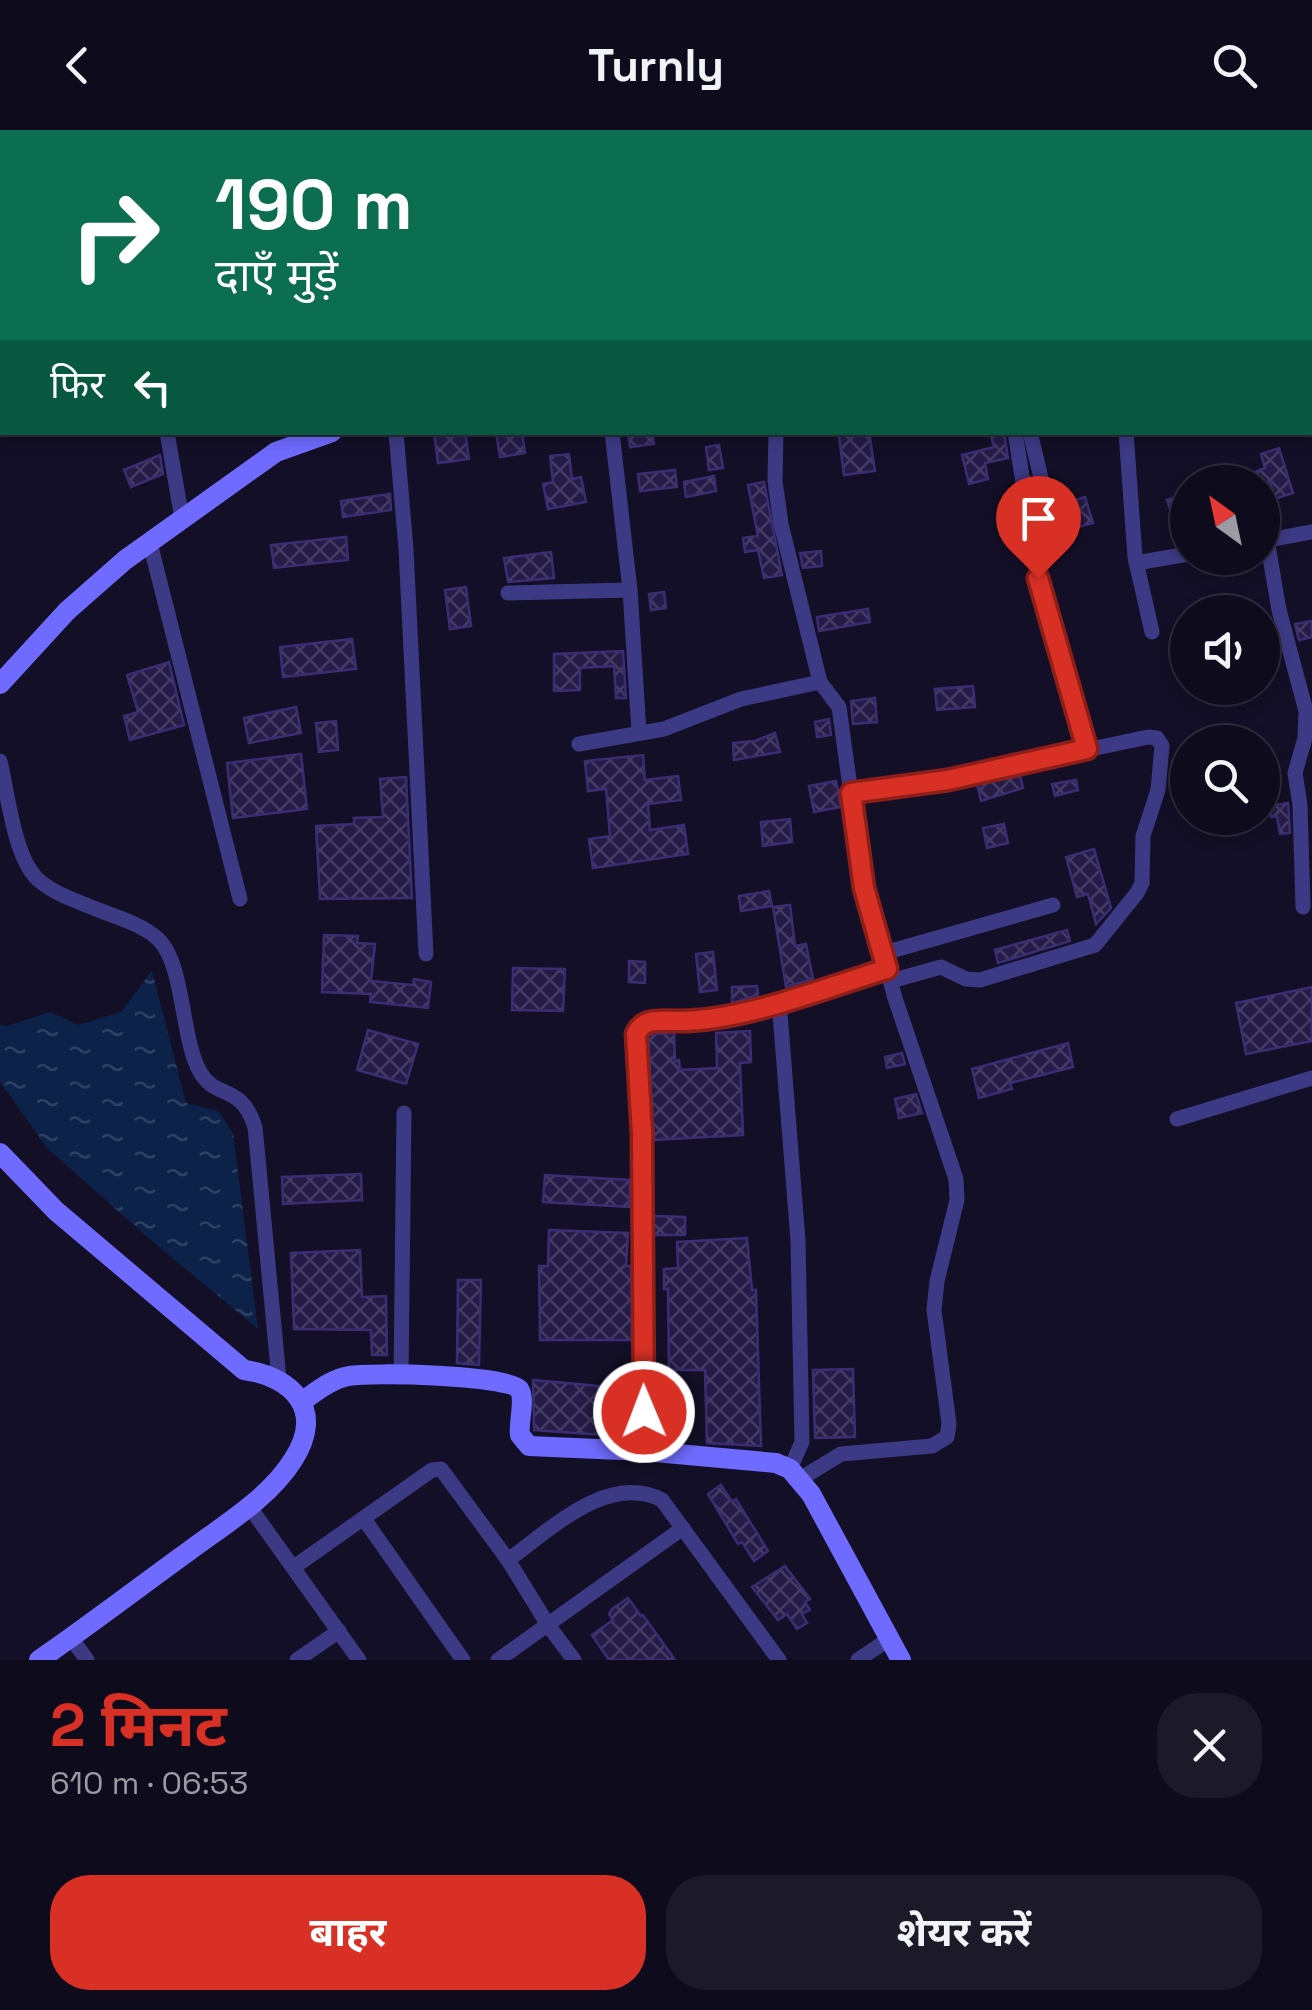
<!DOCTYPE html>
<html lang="hi">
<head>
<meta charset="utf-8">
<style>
	body { margin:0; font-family:"Space Grotesk","Noto Sans Devanagari",sans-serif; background:#1c1929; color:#f1f3f6; height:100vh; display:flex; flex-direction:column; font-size:38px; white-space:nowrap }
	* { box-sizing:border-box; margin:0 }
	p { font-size:32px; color:#9b9ba3 }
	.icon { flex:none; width:55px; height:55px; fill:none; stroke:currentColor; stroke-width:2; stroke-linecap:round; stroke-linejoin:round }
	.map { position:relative; height:1530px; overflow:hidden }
	.sheet { display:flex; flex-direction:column; background:#0e0b1c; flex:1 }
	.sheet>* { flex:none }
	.banner { position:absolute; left:0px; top:0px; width:1312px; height:305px; box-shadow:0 5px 15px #0003,0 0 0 2px #2e2b3b; background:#0b6e4f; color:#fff; overflow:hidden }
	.needle { width:65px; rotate:327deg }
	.buttons { position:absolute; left:1170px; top:335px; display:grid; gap:20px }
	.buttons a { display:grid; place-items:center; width:110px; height:110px; border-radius:50%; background:#0e0b1c; box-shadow:0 5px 15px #0003,0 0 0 2px #2e2b3b; font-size:50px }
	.pin { position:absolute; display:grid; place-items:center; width:85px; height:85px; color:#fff; margin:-102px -42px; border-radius:50% 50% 50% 0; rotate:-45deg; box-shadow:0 0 10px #0007 }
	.pin .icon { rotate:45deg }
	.me { position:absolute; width:110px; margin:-55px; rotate:359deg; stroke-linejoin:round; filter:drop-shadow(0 0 8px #0008) }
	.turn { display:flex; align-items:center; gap:35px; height:210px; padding:0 50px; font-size:45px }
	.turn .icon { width:130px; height:130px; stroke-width:2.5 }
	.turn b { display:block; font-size:70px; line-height:85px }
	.then { display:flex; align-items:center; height:95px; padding:0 50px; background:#0003; gap:20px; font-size:38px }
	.round { display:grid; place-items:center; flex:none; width:105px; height:105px; border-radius:40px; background:#1c1929 }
	.summary { display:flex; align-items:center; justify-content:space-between; height:170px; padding:0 50px }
	h1 { font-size:60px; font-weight:700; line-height:75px; color:#d93025 }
	.button { display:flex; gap:20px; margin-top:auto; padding:20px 50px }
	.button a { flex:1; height:115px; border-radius:40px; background:#d93025; color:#fff; font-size:40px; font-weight:700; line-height:115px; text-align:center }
	.button a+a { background:#1c1929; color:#f1f3f6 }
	header { display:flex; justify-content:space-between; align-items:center; height:130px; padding:0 50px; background:#0e0b1c; font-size:45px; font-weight:700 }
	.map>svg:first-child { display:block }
	.water { fill:url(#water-ripples) }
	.building { fill:url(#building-cross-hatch); stroke:#3b2d73; stroke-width:2.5 }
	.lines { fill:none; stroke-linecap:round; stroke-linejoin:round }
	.street { stroke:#3d3a85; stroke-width:15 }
	.secondary { stroke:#6f6bff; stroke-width:20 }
	.route-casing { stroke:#8d1f18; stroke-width:25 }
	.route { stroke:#d93025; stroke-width:18 }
</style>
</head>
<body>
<header><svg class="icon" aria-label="back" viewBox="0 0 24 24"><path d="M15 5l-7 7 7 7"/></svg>Turnly<svg class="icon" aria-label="search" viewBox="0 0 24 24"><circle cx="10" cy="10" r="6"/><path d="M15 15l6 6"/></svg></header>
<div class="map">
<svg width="1312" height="1530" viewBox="0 0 1312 1530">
	<defs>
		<pattern id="water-ripples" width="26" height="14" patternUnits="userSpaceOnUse" patternTransform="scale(2.5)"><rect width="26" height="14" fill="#0c2248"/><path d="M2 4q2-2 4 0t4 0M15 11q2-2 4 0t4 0" fill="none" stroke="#2f4163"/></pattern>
		<pattern id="building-cross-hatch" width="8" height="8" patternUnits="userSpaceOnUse" patternTransform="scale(2.5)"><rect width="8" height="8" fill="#241b47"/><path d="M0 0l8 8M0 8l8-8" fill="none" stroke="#433b63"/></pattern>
	</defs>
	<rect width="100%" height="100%" fill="#130f26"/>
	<path class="water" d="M152,841L186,973L218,981L233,1003L258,1199L152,1111L48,1019L0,952V895L7,896L51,882L78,895L121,882Z"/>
	<g class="building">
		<path d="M434,302H465L469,329L438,333Z"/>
		<path d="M496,302H522L525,323L500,327Z"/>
		<path d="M628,302H652L654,314L630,317Z"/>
		<path d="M869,302L875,341L844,345L839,306Z"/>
		<path d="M990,302H1004L1008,328L985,333L988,349L969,354L962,325L994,317Z"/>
		<path d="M719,315L723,338L709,340L706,317Z"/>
		<path d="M1279,318L1293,363L1275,369L1270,352H1230L1265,338L1261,324Z"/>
		<path d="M569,324L572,349L581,347L586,372L548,379L543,354L553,352L550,326Z"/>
		<path d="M160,325L163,344L131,357L124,340Z"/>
		<path d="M675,340L677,357L640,361L638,344Z"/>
		<path d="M714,346L716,361L686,367L684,352Z"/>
		<path d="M764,352L782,445L764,448L758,420L745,422L743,408L758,406L748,355Z"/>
		<path d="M390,364L391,380L343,387L341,371Z"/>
		<path d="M1184,364L1187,376L1171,382L1167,370Z"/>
		<path d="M1085,367L1093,393L1075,398L1068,372Z"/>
		<path d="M346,407L348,430L274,438L271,415Z"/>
		<path d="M821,421L822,436L803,438L800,423Z"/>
		<path d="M551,422L554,448L508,452L504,428Z"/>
		<path d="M466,457L471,496L450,499L445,460Z"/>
		<path d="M664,462L666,478L651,480L649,464Z"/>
		<path d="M868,479L870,492L819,501L817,487Z"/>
		<path d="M1312,491V507L1299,510L1295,494Z"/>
		<path d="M352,509L356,539L283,547L280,517Z"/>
		<path d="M623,521L626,568H616L614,536L580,538V560L554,561V524Z"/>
		<path d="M169,532L184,595L130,610L124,586L138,582L127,545Z"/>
		<path d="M973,556L975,577L937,580L935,559Z"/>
		<path d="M875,568L877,592L853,594L851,571Z"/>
		<path d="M296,577L301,603L249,613L244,588Z"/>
		<path d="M829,589L831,605L817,607L815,592Z"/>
		<path d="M336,591L338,620L319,622L316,593Z"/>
		<path d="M775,603L780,622L734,630L733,613L755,611Z"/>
		<path d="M301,624L307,679L233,688L227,633Z"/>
		<path d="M643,625L645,650L678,646L681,670L648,674L650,700L684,695L688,724L593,738L589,709L610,706L606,659L588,661L585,631Z"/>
		<path d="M1020,646L1023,658L981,671L977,654Z"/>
		<path d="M406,647L412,768L320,769L316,696L354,694V688L383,687L380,649Z"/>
		<path d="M1076,650L1078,660L1055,666L1052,654Z"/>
		<path d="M836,651L841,677L814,682L809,656Z"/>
		<path d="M1288,673L1290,703L1280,704L1277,686L1271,687L1270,676Z"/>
		<path d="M790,689L792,712L763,716L761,692Z"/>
		<path d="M1004,694L1008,713L987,718L983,698Z"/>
		<path d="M1094,719L1111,778L1096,794L1088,764L1077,767L1066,727Z"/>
		<path d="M769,761L772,776L741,781L739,766Z"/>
		<path d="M790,775L795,816L806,814L813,849L786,857L773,777Z"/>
		<path d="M1067,800L1070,811L998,833L995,820Z"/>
		<path d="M324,805L358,806L357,813L375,814L371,851L413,855L414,849L431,852L428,878L370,872L371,864L322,862Z"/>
		<path d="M713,822L717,860L700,862L696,824Z"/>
		<path d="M629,831L645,832V853L629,852Z"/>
		<path d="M513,838L565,839L563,881L512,880Z"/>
		<path d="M757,856L758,865L732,873V857Z"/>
		<path d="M1312,857V911L1246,924L1236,873Z"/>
		<path d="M368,900L418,914L406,954L357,940Z"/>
		<path d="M750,901L751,932L740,933L743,1005L654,1010L648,905L674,902L675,931L679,930L680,940L717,938L716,903Z"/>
		<path d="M1068,913L1073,937L1010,953L1012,959L979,968L972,939Z"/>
		<path d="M902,923L905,934L887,938L885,927Z"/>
		<path d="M916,964L922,983L899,988L895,969Z"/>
		<path d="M361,1044L362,1070L283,1074L282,1047Z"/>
		<path d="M545,1045L630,1050L629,1077L543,1072Z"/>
		<path d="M653,1086L685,1087V1105H653Z"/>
		<path d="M549,1100L628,1103L626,1136H631L632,1210H540L539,1136H548Z"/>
		<path d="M747,1108L752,1160H756L761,1316L707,1313L705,1240H669L668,1159H664V1139L678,1138L677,1112Z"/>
		<path d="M360,1120L362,1167L386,1166L387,1225H372L371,1200L294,1199L291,1123Z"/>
		<path d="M458,1150H481L479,1235L457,1233Z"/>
		<path d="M853,1239L855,1307L815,1308L813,1240Z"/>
		<path d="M533,1250L632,1259L631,1307L534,1300Z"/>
		<path d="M721,1355L732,1372L736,1369L768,1421L754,1431L742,1412L738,1414L708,1364Z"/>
		<path d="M785,1436L810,1469L805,1472L810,1480L802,1484L807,1493L797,1499L787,1484L778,1490L752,1457Z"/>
		<path d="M628,1468L641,1486L643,1485L675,1530H609L592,1505L613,1490L609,1484L612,1479Z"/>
	</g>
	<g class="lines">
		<g class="street">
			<path d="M149,0V2"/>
			<path d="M450,0V2"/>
			<path d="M784,0L785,2"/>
			<path d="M858,0L859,2"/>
			<path d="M995,2L1000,0"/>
			<path d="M0,10H2"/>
			<path d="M0,230L2,229"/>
			<path d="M167,302L182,389"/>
			<path d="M396,302L406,419L426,824"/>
			<path d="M612,302L630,460L639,602"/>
			<path d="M776,302L775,351L781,394L820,552L839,577L864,759L895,868L956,1049L957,1070L937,1151L934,1180L949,1294L947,1307L932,1316L841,1324L800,1349"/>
			<path d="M1015,302L1038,448L1087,619"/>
			<path d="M1030,302L1048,377"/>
			<path d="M1126,302L1135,427L1152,502"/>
			<path d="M1267,410L1279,480L1306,581L1305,608L1295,643L1300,675L1303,777"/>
			<path d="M1262,411L1312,402"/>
			<path d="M150,413L240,769"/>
			<path d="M1136,433L1188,424"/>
			<path d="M508,463L630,460"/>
			<path d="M579,614L664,599L741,569L820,552"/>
			<path d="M0,631C8,663 14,732 41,752C57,765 77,771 96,779C116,787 142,794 158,809C184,833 181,906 199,940C215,971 241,952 255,997L279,1249"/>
			<path d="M851,663L949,649L1148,607L1157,608L1162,616L1158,660L1143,706L1142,753L1137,763L1095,815L980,850L966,849L941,837L891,851"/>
			<path d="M884,823L1053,775"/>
			<path d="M779,871L798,1110L802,1312L790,1339"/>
			<path d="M1177,989L1312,948"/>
			<path d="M401,1246L404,983"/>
			<path d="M644,1321L641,1003L636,904L640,896L651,891L713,890L887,839"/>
			<path d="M249,1376L359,1530"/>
			<path d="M364,1389L463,1530"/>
			<path d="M508,1430C550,1400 608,1342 662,1370L779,1530"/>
			<path d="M294,1437L432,1340L441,1339L508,1430L548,1495L574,1530"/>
			<path d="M71,1508L87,1530"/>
			<path d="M297,1530L339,1501"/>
			<path d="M498,1530L683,1398"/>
			<path d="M858,1530L889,1509"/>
		</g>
		<g class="secondary">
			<path d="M1310,215H1312"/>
			<path d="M0,554L67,481L125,430L276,322L332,302"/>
			<path d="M0,1023L56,1081L244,1240C294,1247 325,1281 293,1330C269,1368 224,1395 189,1421C139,1457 90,1495 39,1530"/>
			<path d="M301,1272C316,1262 331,1249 349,1246C371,1242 508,1245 519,1259C526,1269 518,1293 520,1305L529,1316L644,1321L776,1333L790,1339L811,1364L901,1530"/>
		</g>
	</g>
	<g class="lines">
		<g class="route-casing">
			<path id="route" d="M644,1282L642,1003L636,904C644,887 661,891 677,891C741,892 824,858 887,839L864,758L851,663L948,650L1087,619L1038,448"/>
		</g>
		<use href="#route" class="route"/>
	</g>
</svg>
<div class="buttons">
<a><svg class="needle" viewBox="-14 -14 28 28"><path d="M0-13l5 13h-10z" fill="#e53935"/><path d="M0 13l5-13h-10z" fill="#9b9ba3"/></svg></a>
<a><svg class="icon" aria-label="sound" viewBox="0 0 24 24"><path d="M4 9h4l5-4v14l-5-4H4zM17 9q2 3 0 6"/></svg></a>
<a><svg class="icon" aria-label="search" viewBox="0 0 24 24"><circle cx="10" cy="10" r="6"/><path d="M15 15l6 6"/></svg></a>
</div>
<div class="pin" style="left:1038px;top:448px;background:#d93025"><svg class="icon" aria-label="arrive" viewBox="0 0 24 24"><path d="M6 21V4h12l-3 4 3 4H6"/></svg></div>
<svg class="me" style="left:644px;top:1282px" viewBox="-20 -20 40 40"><circle r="17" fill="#d93025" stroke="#fff" stroke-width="3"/><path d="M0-11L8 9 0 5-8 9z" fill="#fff"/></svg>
<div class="banner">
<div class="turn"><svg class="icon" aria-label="right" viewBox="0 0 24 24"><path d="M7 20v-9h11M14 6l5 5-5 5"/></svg><div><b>190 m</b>दाएँ मुड़ें</div></div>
<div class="then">फिर<svg class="icon" aria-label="left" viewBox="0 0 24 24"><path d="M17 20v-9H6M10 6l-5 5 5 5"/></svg></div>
</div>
</div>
<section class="sheet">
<div class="summary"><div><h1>2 मिनट</h1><p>610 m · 06:53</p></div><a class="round"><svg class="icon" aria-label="close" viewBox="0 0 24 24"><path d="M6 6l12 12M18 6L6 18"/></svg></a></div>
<div class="button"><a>बाहर</a><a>शेयर करें</a></div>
</section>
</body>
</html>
